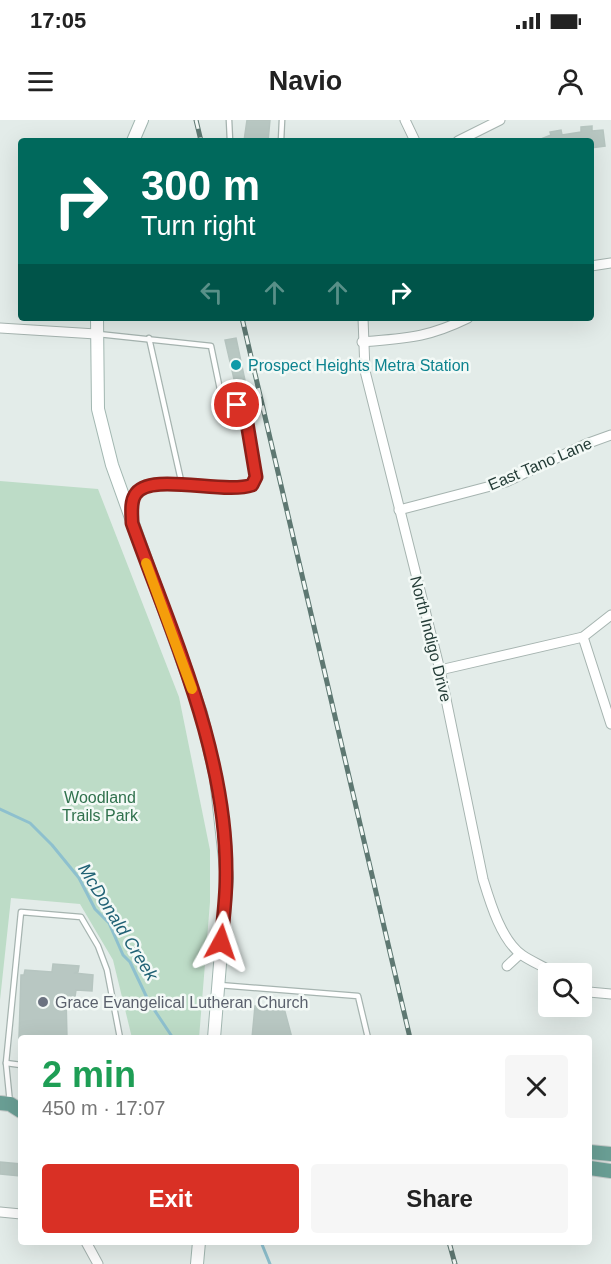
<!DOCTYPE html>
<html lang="en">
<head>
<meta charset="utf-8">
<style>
	body { margin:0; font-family:Helvetica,sans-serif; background:#f6f6f6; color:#222; height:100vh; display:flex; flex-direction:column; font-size:22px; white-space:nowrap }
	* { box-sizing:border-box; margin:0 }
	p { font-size:20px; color:#767676 }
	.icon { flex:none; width:33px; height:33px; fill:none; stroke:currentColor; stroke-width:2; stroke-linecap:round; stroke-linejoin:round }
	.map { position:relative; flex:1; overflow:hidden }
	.side { position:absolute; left:18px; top:915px; width:574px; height:210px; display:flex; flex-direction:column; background:#fff; border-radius:6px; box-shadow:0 6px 24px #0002 }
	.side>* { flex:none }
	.top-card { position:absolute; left:18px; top:18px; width:576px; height:183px; border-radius:6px; box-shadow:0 6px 24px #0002; background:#00695c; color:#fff; overflow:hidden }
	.tools { position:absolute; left:538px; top:843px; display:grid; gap:12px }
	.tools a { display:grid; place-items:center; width:54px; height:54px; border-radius:6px; background:#fff; box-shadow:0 6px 24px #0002; font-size:30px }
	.pin { position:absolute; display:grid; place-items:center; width:51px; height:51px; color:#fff; margin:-26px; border:3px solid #fff; border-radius:50%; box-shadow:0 2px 6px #0007 }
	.me { position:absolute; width:66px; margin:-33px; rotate:5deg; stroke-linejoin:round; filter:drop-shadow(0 0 4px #0008) }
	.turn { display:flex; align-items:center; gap:21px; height:126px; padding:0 24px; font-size:27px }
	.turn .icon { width:78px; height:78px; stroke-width:2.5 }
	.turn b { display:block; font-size:42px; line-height:51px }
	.lanes { display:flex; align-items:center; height:57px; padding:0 24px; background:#0003; justify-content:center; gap:30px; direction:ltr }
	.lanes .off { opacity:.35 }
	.round { display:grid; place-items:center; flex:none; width:63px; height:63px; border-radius:6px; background:#f6f6f6 }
	.summary { display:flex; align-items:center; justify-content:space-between; height:102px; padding:0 24px }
	h1 { font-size:36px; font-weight:700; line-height:45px; color:#1e9e55 }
	.button { display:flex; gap:12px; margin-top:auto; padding:12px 24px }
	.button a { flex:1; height:69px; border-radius:6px; background:#d93025; color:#fff; font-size:24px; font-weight:700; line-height:69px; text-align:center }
	.button a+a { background:#f6f6f6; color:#222 }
	.status { display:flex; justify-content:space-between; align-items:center; height:42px; padding:0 30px; background:#fff; direction:ltr }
	.status svg { height:16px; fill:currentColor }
	header { display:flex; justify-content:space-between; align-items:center; height:78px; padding:0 24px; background:#fff; font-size:27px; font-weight:700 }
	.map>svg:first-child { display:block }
	.green { fill:#bddcc7 }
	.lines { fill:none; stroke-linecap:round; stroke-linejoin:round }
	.stream { stroke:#8ec0ce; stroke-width:3 }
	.building { fill:#b8c7c2; stroke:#b6c5c0; stroke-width:1.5 }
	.lane-casing { stroke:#a6b4b0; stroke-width:7 }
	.street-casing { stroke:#a6b4b0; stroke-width:11 }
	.secondary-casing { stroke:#a2b7b1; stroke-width:14 }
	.primary-casing { stroke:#c2c8c7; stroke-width:16 }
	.lane { stroke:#fff; stroke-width:4.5 }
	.street { stroke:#fff; stroke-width:9 }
	.secondary { stroke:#fff; stroke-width:12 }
	.primary { stroke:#6a9f95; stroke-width:14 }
	.rail-casing { stroke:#5e7872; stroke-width:5 }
	.rail { stroke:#f3f9f6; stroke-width:3; stroke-dasharray:9; stroke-linecap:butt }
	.route-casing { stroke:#8d1f18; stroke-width:15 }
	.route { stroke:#d93025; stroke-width:10 }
	.slow { stroke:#f59e0b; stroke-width:10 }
	.culture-dot { fill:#0f9aa8; stroke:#f3f9f6; stroke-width:2 }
	.worship-dot { fill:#6b7280; stroke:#f3f9f6; stroke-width:2 }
	.labels { text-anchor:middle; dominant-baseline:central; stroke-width:5; stroke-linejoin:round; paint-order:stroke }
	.culture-label { font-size:16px; fill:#0d838f; stroke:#f3f9f6; text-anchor:start }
	.street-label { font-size:16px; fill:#243c37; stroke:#f3f9f6 }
	.park-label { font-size:16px; fill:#30714d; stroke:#f3f9f6 }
	.worship-label { font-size:16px; fill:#5b616d; stroke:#f3f9f6; text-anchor:start }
	.water-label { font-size:18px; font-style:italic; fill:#216275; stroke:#f3f9f6 }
</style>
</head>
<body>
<div class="status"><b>17:05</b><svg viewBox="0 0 49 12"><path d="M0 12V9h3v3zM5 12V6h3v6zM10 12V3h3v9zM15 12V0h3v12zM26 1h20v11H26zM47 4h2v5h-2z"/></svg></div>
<header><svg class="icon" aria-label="menu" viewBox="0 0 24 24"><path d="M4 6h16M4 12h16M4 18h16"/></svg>Navio<svg class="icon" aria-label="person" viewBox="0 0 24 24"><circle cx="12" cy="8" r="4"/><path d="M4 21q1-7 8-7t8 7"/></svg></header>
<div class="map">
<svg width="611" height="1144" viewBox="0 0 611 1144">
	<rect width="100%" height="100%" fill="#e3ece9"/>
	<path class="green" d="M0,361L98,369L179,577L210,730V782L199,918H132L113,840L80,784L11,778L0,880Z"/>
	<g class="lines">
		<g class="stream">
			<path d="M0,689L30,703L52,725L79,758L95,789L109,803L123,835L130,842L149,882L173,918"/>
			<path d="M261,1122L270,1144"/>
		</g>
	</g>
	<g class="building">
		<path d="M247,0H270L268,21H244Z"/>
		<path d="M592,6V11L603,10L605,26L591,28V21H536L551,15L550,12L561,10L562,15L581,12V7Z"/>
		<path d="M236,218L247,270L237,272L225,220Z"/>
		<path d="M53,844L79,846L78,852L74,853L93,855L92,871L76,870L75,877L66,876L67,918H19L21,855H24L25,850L52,852Z"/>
		<path d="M255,886L284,888L292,918H252Z"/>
		<path d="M0,1042L21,1044L20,1056L0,1054Z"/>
	</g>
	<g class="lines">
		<g class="lane-casing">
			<g id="lane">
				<path d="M229,0L230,21"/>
				<path d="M281,21L282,0"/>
				<path d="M98,214L211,226L223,284L237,285L246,297L256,357L252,365L241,369C217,369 166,358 146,365C136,368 132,379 132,388"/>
				<path d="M149,218L182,365"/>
				<path d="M219,865L358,876L368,918"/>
				<path d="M6,943L21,945"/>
				<path d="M10,983L6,943L21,792L81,797L98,826L107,850L120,918"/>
			</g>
		</g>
		<g class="street-casing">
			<g id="street">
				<path d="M405,0L415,21"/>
				<path d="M458,21L500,0"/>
				<path d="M591,146L611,143"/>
				<path d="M363,198L365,251L440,550L483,759C490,782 501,820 522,835C532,842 545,847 556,854"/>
				<path d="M0,208L96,214"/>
				<path d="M362,222C407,218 427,218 468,198"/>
				<path d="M399,390L506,362L586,324L611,315"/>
				<path d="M583,517L611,604"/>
				<path d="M440,550L583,517L611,495"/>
				<path d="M507,846L520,834"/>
				<path d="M582,868L589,872L611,874"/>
				<path d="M0,1092L21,1094"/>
				<path d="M86,1122L98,1144"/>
			</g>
		</g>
		<g class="secondary-casing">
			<g id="secondary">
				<path d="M133,21L142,0"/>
				<path d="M97,198L98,289L112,345L201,593L216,658L227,758L214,918"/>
				<path d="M197,1144L199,1122"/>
			</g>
		</g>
		<g class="primary-casing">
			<g id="primary">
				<path d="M0,983L10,984L21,991"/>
				<path d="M590,1032L611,1034"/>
				<path d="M590,1048L611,1051"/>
			</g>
		</g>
		<use href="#lane" class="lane"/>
		<use href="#street" class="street"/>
		<use href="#secondary" class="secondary"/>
		<use href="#primary" class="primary"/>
		<g class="rail-casing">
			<g id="rail">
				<path d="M196,0L201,21"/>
				<path d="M242,198L410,918"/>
				<path d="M449,1122L455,1144"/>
			</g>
		</g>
		<use href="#rail" class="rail"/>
	</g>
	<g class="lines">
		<g class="route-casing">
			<path id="route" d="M221,822C223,801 226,779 226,758C228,635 173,517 132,403C132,394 130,383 135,375C148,351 224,375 252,365L256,357L246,297L237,285"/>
		</g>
		<use href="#route" class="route"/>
		<path class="slow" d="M146,443L192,569"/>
	</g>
	<circle class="culture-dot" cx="236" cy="245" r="6"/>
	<circle class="worship-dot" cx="43" cy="882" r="6"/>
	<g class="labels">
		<g class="culture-label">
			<text x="248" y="245">Prospect Heights Metra Station</text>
		</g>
		<g class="street-label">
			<text transform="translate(540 344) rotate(-23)">East Tano Lane</text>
			<text transform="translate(431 519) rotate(76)">North Indigo Drive</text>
		</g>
		<g class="park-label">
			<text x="100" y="677">Woodland<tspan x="100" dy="18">Trails Park</tspan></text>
		</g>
		<g class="worship-label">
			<text x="55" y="882">Grace Evangelical Lutheran Church</text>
		</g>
		<g class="water-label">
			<text transform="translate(118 802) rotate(58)">McDonald Creek</text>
		</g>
	</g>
</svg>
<div class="tools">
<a><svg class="icon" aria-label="search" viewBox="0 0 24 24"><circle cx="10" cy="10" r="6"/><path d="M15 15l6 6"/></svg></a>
</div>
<div class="pin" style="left:237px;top:285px;background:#d93025"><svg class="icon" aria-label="arrive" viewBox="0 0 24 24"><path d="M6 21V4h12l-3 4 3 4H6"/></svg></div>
<svg class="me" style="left:221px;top:822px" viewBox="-20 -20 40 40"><path d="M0-17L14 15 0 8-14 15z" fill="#d93025" stroke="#fff" stroke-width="4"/></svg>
<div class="top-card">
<div class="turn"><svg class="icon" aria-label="right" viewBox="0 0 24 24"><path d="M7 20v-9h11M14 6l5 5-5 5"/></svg><div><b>300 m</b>Turn right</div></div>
<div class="lanes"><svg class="icon off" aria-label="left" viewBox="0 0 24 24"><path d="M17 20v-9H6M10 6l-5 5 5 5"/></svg><svg class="icon off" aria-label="ahead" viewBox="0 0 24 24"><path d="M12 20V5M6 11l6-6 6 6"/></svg><svg class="icon off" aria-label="ahead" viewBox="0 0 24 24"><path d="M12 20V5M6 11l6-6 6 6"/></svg><svg class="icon" aria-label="right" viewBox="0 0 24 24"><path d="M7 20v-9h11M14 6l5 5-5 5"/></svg></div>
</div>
<section class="side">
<div class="summary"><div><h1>2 min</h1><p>450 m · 17:07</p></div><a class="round"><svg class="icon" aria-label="close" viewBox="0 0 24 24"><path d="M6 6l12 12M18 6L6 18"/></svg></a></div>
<div class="button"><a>Exit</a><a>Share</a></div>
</section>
</div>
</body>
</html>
